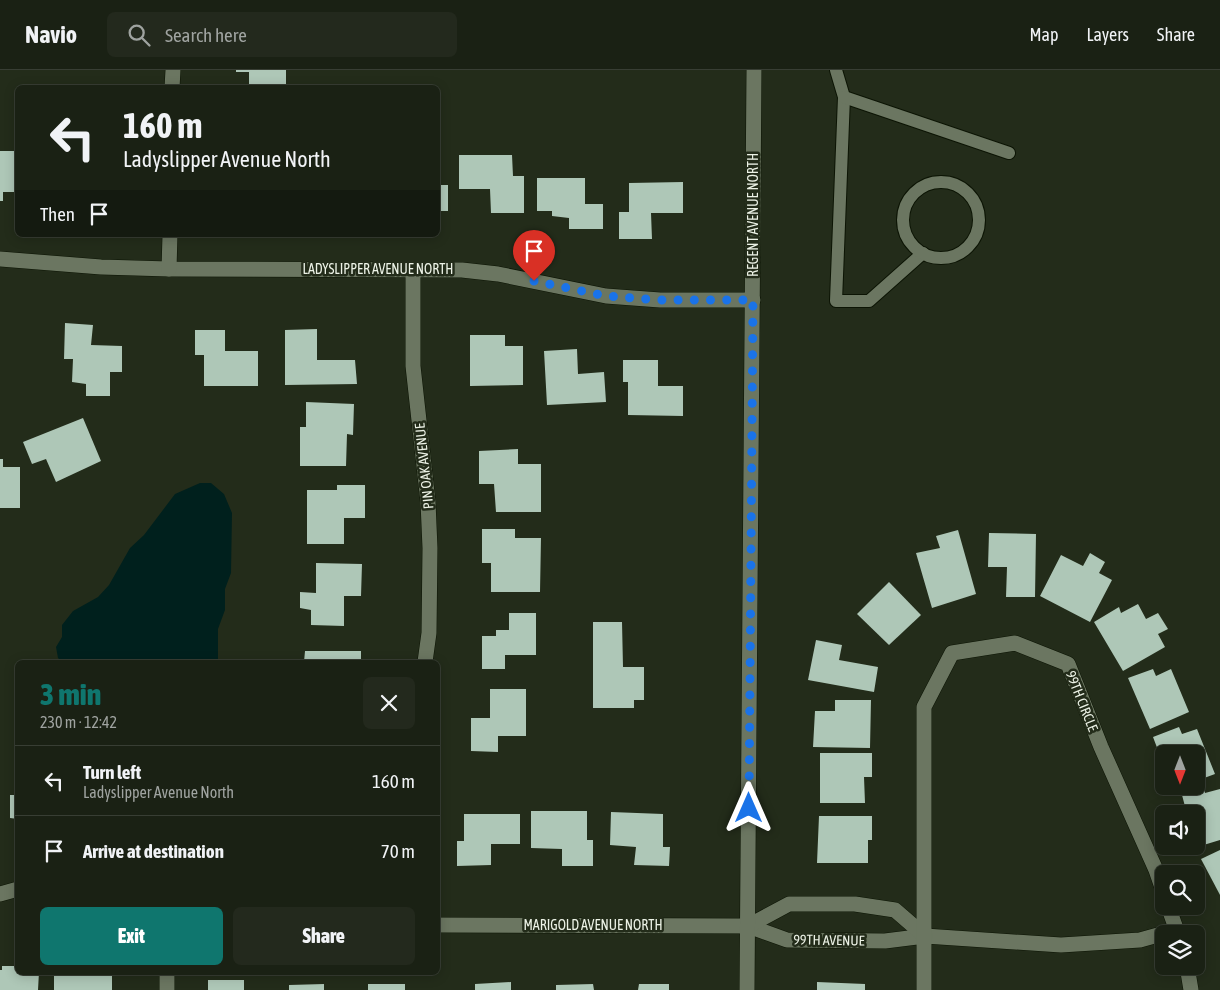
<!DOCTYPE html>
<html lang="en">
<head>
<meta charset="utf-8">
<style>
	body { margin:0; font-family:"Asap Condensed",sans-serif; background:#23291d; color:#f1f3f6; height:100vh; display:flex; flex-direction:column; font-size:19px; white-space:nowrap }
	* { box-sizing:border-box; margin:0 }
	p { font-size:16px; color:#9fa3a0 }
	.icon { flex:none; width:28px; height:28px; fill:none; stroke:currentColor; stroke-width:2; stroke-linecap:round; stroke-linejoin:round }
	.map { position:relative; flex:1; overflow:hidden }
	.details { position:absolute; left:15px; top:590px; width:425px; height:315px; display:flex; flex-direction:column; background:#1a2114; border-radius:8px; box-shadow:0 2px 12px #0003,0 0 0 1px #383e34 }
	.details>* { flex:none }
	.banner { position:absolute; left:15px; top:15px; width:425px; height:152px; border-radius:8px; box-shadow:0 2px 12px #0003,0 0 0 1px #383e34; background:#1a2114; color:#f1f3f6; overflow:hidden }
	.needle { width:32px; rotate:180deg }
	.buttons { position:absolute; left:1155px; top:675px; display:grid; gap:10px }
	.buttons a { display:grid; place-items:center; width:50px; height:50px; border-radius:8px; background:#1a2114; box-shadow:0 2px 12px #0003,0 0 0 1px #383e34; font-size:25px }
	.pin { position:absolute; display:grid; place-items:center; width:42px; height:42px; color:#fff; margin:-51px -21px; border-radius:50% 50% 50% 0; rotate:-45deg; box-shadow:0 0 5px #0007 }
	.pin .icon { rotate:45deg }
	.me { position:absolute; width:55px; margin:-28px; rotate:0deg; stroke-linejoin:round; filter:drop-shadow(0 0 4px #0008) }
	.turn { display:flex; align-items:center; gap:18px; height:105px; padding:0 25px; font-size:22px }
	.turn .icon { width:65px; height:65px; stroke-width:2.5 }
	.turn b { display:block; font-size:35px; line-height:42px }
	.then { display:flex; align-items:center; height:48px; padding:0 25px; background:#0003; gap:10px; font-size:19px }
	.round { display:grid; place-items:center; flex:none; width:52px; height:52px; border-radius:8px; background:#23291d }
	.head { display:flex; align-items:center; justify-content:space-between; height:85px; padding:0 25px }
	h1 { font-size:30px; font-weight:800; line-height:38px; color:#0f766e }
	.cta { display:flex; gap:10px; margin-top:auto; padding:10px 25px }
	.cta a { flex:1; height:58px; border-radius:8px; background:#0f766e; color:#fff; font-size:20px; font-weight:800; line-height:58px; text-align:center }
	.cta a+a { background:#23291d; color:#f1f3f6 }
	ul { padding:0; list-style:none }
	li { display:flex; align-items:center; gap:15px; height:70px; padding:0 25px; border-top:1px solid #383e34 }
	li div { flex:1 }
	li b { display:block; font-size:19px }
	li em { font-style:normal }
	header { display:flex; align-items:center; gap:30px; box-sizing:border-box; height:70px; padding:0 25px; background:#1a2114; border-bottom:1px solid #383e34 }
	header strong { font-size:24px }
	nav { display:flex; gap:28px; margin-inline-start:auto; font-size:18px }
	.search { width:350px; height:45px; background:#23291d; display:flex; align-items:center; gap:12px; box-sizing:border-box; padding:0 18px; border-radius:8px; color:#9fa3a0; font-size:19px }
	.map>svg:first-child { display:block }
	.water { fill:#00201d }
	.building { fill:#aec7b7 }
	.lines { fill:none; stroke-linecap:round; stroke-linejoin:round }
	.lane-casing { stroke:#0c1404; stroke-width:14 }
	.street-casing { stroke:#0c1404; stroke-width:16 }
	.secondary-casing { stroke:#0c1404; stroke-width:16 }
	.lane { stroke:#6b7661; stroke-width:12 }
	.street { stroke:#6b7661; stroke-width:15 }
	.secondary { stroke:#6b7661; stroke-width:15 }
	.route { stroke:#1a73e8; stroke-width:9; stroke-dasharray:0 16.2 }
	.labels { text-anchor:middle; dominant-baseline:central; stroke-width:5; stroke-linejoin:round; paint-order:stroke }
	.street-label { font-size:14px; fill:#ecf2e6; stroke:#232c1a }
</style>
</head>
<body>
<header>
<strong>Navio</strong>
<div class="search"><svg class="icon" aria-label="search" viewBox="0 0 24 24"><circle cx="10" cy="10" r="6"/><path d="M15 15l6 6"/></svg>Search here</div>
<nav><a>Map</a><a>Layers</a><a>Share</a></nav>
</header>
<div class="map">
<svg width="1220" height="920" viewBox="0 0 1220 920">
	<rect width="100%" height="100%" fill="#232c1a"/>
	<path class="water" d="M200,413H211L224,424L232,443L231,503L225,519V540L218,559V592H62L58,588L56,577L62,567V555L73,541L98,527L109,515L130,478L144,465L175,424Z"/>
	<g class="building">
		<path d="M236,0H286V18H249V2H236Z"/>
		<path d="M0,81H18V122H3V131H0Z"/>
		<path d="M459,85H512L513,106H524V143H491L490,119H459Z"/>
		<path d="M537,108H585V134H603V159H569V148L552,146V141H537Z"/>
		<path d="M683,112V143H651L652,169H619V142H629V113Z"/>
		<rect x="438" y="115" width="10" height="26"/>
		<path d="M65,253L93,255L91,275L122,276V302H110V326H86V314L72,312L73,289H64Z"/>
		<path d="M317,259V290H355L357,314L285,315V260Z"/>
		<path d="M195,260H225V281H258V316H204V285H195Z"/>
		<path d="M470,265H505V276H523V315L470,316Z"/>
		<path d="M577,279L578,304L604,302L606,332L547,335L544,281Z"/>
		<path d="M623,290H658V316H683V346L628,345V312H623Z"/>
		<path d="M306,332L354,334L353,365L347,364L346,396H300V357H306Z"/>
		<path d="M83,348L101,391L56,412L46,389L32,394L23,372Z"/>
		<path d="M518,379V394H541V442H496L494,414H479V381Z"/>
		<path d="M0,389H3V397H20V438H0Z"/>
		<path d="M337,415H365V448H344V474H307V420H337Z"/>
		<path d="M482,459H515V468H541L540,522H491V493H482Z"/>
		<path d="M958,460L976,524L932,538L916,483L940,478L936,466Z"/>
		<path d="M989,463L1036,464L1035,527H1006L1007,497H988Z"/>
		<path d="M1090,483L1105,492L1099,503L1112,510L1090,552L1040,526L1061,485L1083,496Z"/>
		<path d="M316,493L362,494L361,526H344V556L311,555V540L300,538V522L316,523Z"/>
		<path d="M889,512L921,545L889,575L857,544Z"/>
		<path d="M1138,534L1146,549L1158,543L1168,559L1158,564L1165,577L1123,601L1094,552L1119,537L1121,543Z"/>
		<path d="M509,543H536V585H505V599H482V566H496V560H509Z"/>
		<path d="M593,552H622L623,597H644V630H634V638H593Z"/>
		<path d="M816,570L842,575L839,590L878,597L874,622L808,610Z"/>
		<path d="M305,581H361V592H304Z"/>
		<path d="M1153,599L1156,606L1171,599L1189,642L1150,659L1128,608Z"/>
		<path d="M490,619H526V666H498V682L471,681V648H490Z"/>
		<path d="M835,630H871L870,678L813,677L815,641H835Z"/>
		<path d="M1179,657L1182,664L1197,659L1215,704L1196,711V684H1164V696L1153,667Z"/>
		<path d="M820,683H872V707H864L865,733H820Z"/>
		<path d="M1204,719L1205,723L1220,719V770L1197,777L1196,744H1187L1182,725Z"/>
		<path d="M10,725H18V749L10,748Z"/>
		<path d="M531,741H587V770H593V796H562V779L531,778Z"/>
		<path d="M611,742L663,744V777H670L669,796L634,795L636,777L610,775Z"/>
		<path d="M464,744H520V774H491V795L457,796V771H464Z"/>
		<path d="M819,746H872V770H868V793H817Z"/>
		<path d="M1220,780V825L1201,789Z"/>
		<path d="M2,896H18V902H39L38,920H0V900H2Z"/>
		<rect x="54" y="902" width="58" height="18"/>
		<rect x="208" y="910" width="36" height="10"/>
		<path d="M511,912V920H475V914Z"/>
		<path d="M817,912L865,914V920H817Z"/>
		<path d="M324,914V920H289V915Z"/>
		<rect x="368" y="914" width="37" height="6"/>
		<path d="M593,914L594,920H556V915Z"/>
		<path d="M639,914H669V920H638Z"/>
	</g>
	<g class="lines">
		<g class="lane-casing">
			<g id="lane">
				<path d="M836,0L844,27L836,231H869L923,183"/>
				<path d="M844,27L1009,83"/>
				<circle cx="941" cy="150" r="38"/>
			</g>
		</g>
		<g class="street-casing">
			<g id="street">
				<path d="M172,18L173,0"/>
				<path d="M0,189L101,197L169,199L462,200L498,204L606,226L660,230H753"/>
				<path d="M169,199L170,165"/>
				<path d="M413,199V296L428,432L430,478L429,563L425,592"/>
				<path d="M0,824L18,819"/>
				<path d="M1168,836L1178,864"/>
				<path d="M438,855L748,856L787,870L885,871L925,866L1061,875L1140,870L1176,860"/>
				<path d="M748,856L789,834H855L895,840L925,866"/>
				<path d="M1187,896L1191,920"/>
				<path d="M167,902V920"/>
				<path d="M924,920V637L952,583L1015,573L1068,594L1101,677L1156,800L1164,823"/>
			</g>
		</g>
		<g class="secondary-casing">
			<path id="secondary" d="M747,920L754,0"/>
		</g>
		<use href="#lane" class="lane"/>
		<use href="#street" class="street"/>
		<use href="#secondary" class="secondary"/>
	</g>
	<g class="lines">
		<path class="route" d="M534,211L606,226L660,230H753L749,738"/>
	</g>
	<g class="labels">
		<g class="street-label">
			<text transform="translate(753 145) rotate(-90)">REGENT AVENUE NORTH</text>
			<text x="378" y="199">LADYSLIPPER AVENUE NORTH</text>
			<text transform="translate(424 396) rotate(-96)">PIN OAK AVENUE</text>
			<text transform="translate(1082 631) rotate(68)">99TH CIRCLE</text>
			<text x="593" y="855">MARIGOLD AVENUE NORTH</text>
			<text transform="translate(829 870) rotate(1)">99TH AVENUE</text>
		</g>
	</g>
</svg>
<div class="buttons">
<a><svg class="needle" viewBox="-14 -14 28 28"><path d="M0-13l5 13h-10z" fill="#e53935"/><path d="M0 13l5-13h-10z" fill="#9fa3a0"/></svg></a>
<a><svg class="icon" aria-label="sound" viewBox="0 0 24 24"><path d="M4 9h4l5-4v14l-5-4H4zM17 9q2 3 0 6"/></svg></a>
<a><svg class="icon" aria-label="search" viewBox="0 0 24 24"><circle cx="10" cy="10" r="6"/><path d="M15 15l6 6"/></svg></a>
<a><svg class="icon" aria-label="layers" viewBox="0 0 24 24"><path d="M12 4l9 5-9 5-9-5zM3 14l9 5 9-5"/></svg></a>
</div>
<div class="pin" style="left:534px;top:211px;background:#d93025"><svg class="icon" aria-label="arrive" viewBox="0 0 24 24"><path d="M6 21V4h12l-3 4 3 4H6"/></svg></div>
<svg class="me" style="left:749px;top:738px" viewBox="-20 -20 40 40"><path d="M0-17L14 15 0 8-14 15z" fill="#1a73e8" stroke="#fff" stroke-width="4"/></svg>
<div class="banner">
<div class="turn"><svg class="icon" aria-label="left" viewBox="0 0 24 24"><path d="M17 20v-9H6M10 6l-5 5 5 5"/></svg><div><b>160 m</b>Ladyslipper Avenue North</div></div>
<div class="then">Then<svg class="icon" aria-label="arrive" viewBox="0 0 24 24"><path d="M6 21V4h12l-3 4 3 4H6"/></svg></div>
</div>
<section class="details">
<div class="head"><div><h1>3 min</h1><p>230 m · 12:42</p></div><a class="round"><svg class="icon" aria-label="close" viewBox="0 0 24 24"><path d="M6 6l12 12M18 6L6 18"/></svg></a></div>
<ul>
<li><svg class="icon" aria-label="left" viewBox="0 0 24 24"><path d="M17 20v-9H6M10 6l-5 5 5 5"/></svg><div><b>Turn left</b><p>Ladyslipper Avenue North</p></div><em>160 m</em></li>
<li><svg class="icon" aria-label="arrive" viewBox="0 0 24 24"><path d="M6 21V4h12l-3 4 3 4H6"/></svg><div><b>Arrive at destination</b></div><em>70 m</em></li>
</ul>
<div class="cta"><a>Exit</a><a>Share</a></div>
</section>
</div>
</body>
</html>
